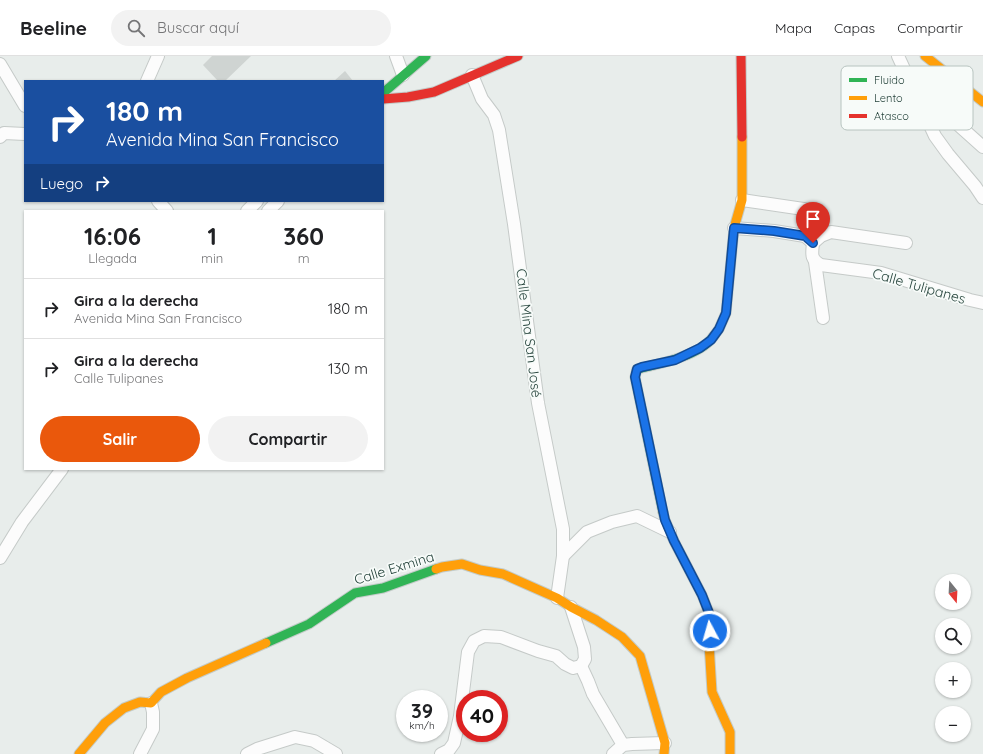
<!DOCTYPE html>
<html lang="es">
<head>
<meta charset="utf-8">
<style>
	body { margin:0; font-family:Quicksand,sans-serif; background:#f2f2f2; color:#202124; height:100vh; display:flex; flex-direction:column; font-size:15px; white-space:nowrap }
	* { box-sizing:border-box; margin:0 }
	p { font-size:13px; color:#757577 }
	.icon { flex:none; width:22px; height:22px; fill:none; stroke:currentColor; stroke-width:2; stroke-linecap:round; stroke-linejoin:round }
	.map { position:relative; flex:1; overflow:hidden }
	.sheet { position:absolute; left:24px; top:154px; width:360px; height:260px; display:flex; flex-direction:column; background:#fff; border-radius:0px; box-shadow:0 1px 3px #0004 }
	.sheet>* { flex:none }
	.hud { position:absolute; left:24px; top:24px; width:360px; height:122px; border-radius:0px; box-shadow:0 1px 3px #0004; background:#1a4fa0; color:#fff; overflow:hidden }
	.needle { width:26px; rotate:162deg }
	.tools { position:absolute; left:935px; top:518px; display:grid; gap:8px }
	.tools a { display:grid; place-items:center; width:36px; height:36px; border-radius:50%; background:#fff; box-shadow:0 1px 3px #0004; font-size:20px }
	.speed { position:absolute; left:396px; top:634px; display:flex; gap:8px; font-size:20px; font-weight:700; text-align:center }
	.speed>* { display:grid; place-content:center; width:52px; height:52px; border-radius:50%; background:#fff; box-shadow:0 1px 3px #0004; line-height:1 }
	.speed small { font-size:10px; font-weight:400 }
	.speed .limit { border:6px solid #d22; background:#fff; color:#111 }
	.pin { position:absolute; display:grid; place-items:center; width:34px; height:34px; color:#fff; margin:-41px -17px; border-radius:50% 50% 50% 0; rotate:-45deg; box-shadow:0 0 4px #0007 }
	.pin .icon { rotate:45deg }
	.me { position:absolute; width:44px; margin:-22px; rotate:354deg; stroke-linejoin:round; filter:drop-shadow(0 0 3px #0008) }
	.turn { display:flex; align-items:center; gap:14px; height:84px; padding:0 16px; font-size:18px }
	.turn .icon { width:52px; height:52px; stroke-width:2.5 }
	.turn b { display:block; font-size:28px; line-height:34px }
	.then { display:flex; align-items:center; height:38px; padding:0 16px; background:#0003; gap:8px; font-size:15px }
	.eta { display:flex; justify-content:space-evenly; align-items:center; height:68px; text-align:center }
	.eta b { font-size:24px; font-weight:700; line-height:28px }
	.cta { display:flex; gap:8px; margin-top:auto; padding:8px 16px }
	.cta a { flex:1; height:46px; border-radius:24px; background:#ea580c; color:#fff; font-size:16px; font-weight:700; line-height:46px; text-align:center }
	.cta a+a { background:#f2f2f2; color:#202124 }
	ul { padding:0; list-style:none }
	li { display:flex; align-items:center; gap:12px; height:60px; padding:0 16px; border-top:1px solid #e0e0e0 }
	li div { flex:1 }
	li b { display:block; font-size:15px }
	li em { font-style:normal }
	header { display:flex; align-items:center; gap:24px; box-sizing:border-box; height:56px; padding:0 20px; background:#fff; border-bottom:1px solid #e0e0e0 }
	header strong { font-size:19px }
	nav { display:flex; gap:22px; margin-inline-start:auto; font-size:14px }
	.search { width:280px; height:36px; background:#f2f2f2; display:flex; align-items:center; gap:10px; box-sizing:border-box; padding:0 14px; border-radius:22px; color:#757577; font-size:15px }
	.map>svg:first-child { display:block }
	.building { fill:#cfd4d2 }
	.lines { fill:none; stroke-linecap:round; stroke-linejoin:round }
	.street-casing { stroke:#c5cac8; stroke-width:14 }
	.fast-casing { stroke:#c3cbc8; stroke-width:11 }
	.slow-casing { stroke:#c3cbc8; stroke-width:11 }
	.jam-casing { stroke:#c3cbc8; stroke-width:11 }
	.street { stroke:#fcfcfc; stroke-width:12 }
	.fast { stroke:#30b455; stroke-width:9 }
	.slow { stroke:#ff9f0a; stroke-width:9 }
	.jam { stroke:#e5322d; stroke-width:9 }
	.route-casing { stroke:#114b97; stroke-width:10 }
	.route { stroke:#1a73e8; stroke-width:7 }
	.labels { text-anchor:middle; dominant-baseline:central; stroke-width:3.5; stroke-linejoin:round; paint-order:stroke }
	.street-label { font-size:14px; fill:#24423a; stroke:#f7fbf9 }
	.key { fill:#f7fbf9; stroke:#b8c4c0; stroke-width:1 }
	.key-label { font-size:11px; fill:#24423a }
</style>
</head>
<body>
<header>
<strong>Beeline</strong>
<div class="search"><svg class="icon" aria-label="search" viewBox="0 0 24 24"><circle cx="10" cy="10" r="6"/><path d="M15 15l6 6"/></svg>Buscar aquí</div>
<nav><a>Mapa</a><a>Capas</a><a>Compartir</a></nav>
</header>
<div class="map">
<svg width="983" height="698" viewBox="0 0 983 698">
	<rect width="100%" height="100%" fill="#e8edeb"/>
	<g class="building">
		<path d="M212,0H251L225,25H218L203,9Z"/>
		<path d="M345,15L353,25H334Z"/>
	</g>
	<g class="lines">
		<g class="street-casing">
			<g id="street">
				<path d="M396,0L403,19"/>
				<path d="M898,0L935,80L948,98L975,130L983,142"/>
				<path d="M0,8L25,50"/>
				<path d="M472,19L482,43L494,59L499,74L514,168L538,347L563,473V500L557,542"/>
				<path d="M147,25L158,0"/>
				<path d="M954,65L983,91"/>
				<path d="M0,81L4,77L25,78"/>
				<path d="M742,144L817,155"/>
				<path d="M158,145L167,155"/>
				<path d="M247,155L257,145"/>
				<path d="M268,155L278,145"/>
				<path d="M734,172L774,175L805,180L813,187"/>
				<path d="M813,187C812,198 810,203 821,209L881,217L970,244L983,247"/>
				<path d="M813,187L821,180L831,176L906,187"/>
				<path d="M815,206L823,262"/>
				<path d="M563,500L587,476L612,466L637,460L670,476"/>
				<path d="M0,502L22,466L62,413"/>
				<path d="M581,610L588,625L593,638L623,689"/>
				<path d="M140,698L153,673V656L151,647"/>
				<path d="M247,698L257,693L295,681L314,685L336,698"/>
				<path d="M441,698L449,694L454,687L460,660L468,596L474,585L484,580L501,581L538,595L556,600L565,608L573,612L581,610L585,603L584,591L571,551"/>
				<path d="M613,698L623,689L632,688L665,687"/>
			</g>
		</g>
		<g class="fast-casing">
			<g id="fast">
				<path d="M383,37L426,0"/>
				<path d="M663,456L635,321L637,313C659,308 699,300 713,281"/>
				<path d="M266,587L309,568L355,537L383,532L436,513"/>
			</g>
		</g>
		<g class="slow-casing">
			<g id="slow">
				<path d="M925,0L983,46"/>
				<path d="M713,281L719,273L726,257L734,172L742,144V81"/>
				<path d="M663,456L665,464L674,485L702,539L711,562L709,587L712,636L730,676V698"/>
				<path d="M436,513L442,511L462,508L480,514L503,518L557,542L571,551L596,564L622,581L640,600L665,687L664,698"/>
				<path d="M79,698L105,667L124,652L140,646L151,647L161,636L187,622L266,587"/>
			</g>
		</g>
		<g class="jam-casing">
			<g id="jam">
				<path d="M741,0L742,81"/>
				<path d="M383,43L408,41L434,36L518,0"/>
			</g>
		</g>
		<use href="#street" class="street"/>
		<use href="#fast" class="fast"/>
		<use href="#slow" class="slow"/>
		<use href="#jam" class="jam"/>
	</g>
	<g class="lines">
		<g class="route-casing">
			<path id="route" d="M710,575L711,562L702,539L674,485L665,464L635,321L637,313L642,311L675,304L700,292L711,284L719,273L726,257L734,172L774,175L805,180L813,187"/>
		</g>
		<use href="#route" class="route"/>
	</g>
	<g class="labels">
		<g class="street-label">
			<text transform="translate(919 230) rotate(16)">Calle Tulipanes</text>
			<text transform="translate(529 277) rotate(83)">Calle Mina San José</text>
			<text transform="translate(394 512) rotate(-17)">Calle Exmina</text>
		</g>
	</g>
	<rect x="841" y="10" width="132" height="64" rx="6" class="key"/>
	<rect x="849" y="22" width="18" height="4" fill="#30b455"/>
	<rect x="849" y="40" width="18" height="4" fill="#ff9f0a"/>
	<rect x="849" y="58" width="18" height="4" fill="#e5322d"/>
	<g class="key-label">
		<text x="874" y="28">Fluido</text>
		<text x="874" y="46">Lento</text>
		<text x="874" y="64">Atasco</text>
	</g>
</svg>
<div class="tools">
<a><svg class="needle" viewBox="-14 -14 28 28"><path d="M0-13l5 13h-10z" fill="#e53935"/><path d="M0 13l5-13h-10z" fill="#757577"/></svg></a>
<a><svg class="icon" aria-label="search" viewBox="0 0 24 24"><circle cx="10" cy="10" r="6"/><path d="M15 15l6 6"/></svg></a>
<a>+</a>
<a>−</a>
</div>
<div class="speed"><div>39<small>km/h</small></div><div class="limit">40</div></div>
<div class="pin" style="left:813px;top:187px;background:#d93025"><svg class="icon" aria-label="arrive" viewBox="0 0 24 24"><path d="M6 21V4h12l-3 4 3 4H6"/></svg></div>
<svg class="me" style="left:710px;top:575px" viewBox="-20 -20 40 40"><circle r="17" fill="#1a73e8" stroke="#fff" stroke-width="3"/><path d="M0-11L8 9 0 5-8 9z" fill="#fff"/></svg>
<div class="hud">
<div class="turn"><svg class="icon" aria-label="right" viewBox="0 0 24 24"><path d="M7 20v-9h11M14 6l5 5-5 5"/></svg><div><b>180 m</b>Avenida Mina San Francisco</div></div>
<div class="then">Luego<svg class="icon" aria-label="right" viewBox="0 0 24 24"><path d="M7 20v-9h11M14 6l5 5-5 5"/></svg></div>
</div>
<section class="sheet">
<div class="eta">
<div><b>16:06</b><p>Llegada</p></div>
<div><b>1</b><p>min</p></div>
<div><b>360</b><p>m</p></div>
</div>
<ul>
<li><svg class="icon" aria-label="right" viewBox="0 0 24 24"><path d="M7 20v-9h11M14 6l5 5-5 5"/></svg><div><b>Gira a la derecha</b><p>Avenida Mina San Francisco</p></div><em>180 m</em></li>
<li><svg class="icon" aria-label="right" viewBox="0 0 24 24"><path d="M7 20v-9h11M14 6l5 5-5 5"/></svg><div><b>Gira a la derecha</b><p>Calle Tulipanes</p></div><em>130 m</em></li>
</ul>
<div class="cta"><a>Salir</a><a>Compartir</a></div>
</section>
</div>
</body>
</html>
